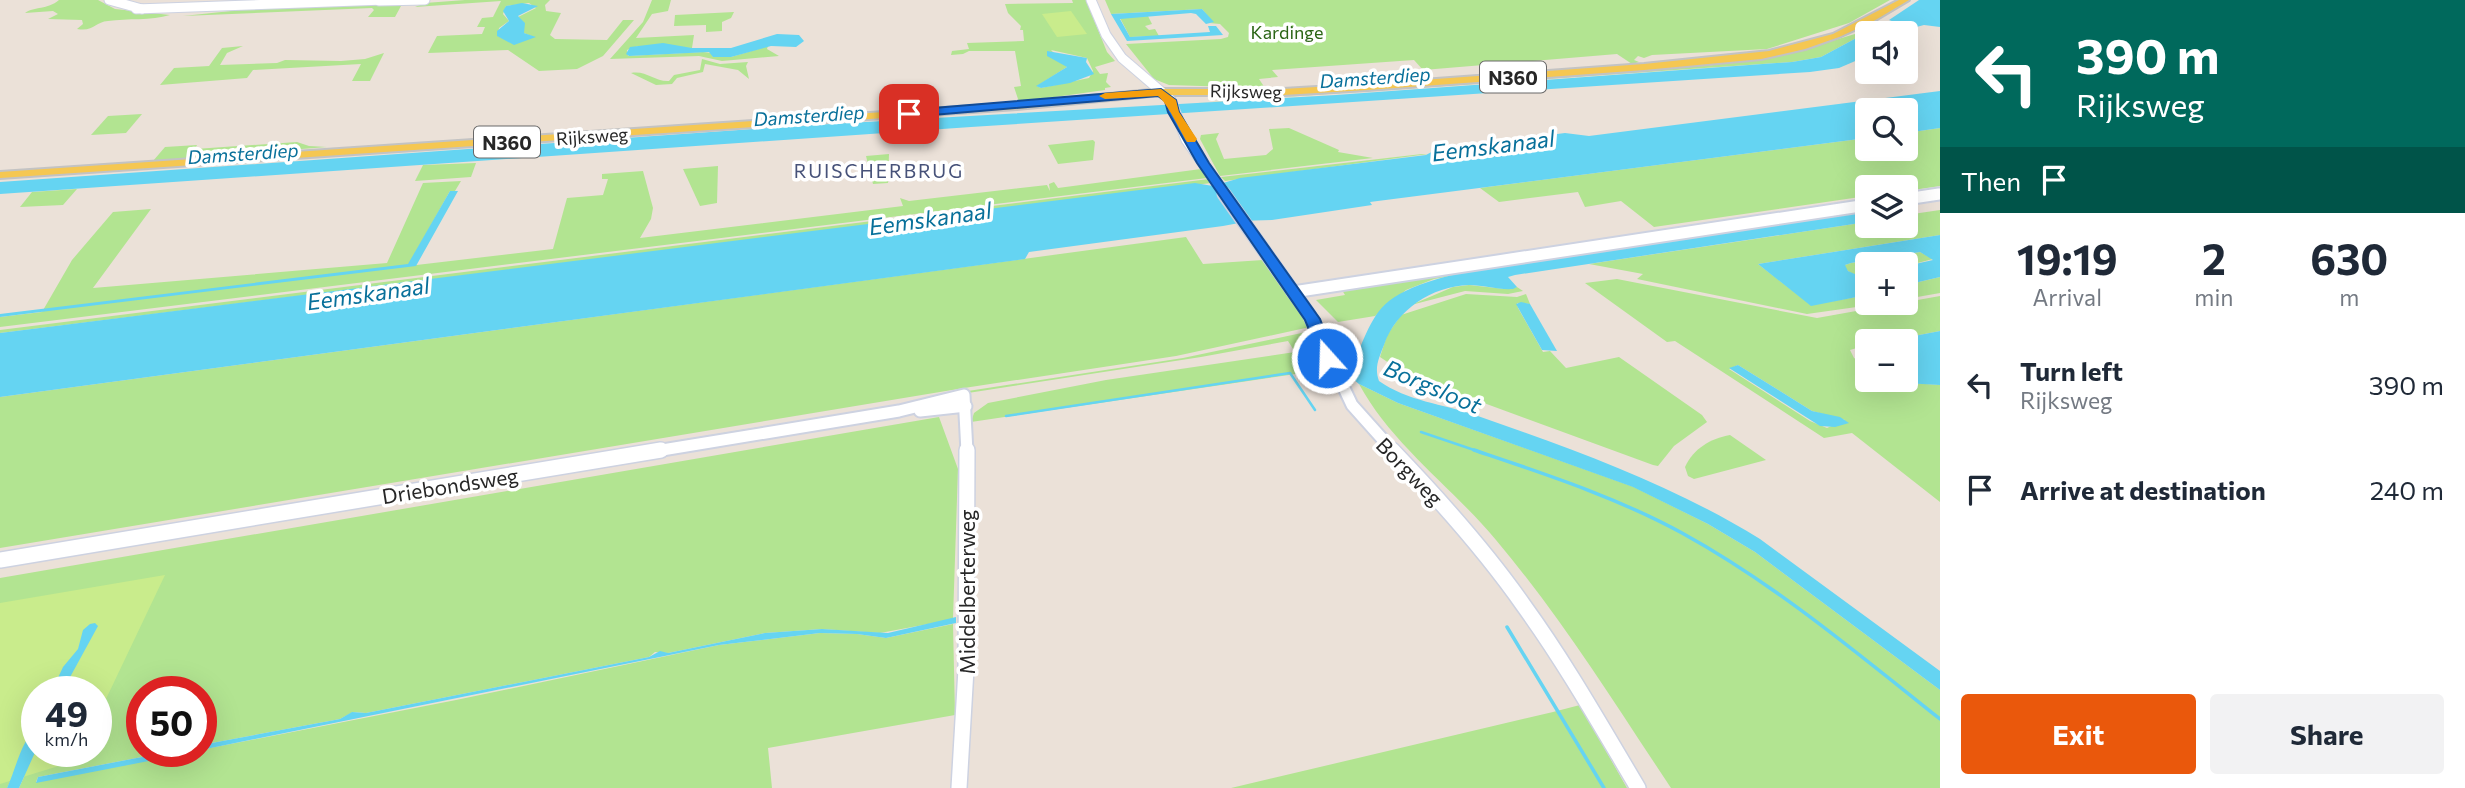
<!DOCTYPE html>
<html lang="en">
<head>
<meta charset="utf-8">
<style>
	body { margin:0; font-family:Commissioner,sans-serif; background:#f2f2f3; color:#1f2937; height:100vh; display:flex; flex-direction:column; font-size:26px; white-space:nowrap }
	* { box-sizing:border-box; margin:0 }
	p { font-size:23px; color:#747a83 }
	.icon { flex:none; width:38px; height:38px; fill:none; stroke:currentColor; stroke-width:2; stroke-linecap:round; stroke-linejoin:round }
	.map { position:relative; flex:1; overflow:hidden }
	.drawer { display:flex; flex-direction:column; background:#fff; width:525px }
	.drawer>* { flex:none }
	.guide { background:#00695c; color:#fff; overflow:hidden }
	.buttons { position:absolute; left:1855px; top:21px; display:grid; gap:14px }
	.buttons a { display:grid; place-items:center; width:63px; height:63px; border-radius:7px; background:#fff; box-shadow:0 7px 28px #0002; font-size:35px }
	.speed { position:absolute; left:21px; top:676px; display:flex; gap:14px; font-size:35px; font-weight:700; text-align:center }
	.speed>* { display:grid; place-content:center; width:91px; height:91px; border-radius:50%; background:#fff; box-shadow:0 7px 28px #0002; line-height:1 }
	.speed small { font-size:18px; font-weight:400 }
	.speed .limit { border:10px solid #d22; background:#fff; color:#111 }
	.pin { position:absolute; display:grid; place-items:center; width:60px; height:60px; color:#fff; margin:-30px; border-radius:14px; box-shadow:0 4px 10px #0006 }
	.me { position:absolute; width:77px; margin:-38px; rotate:340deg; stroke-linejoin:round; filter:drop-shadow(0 0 5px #0008) }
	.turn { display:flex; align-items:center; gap:24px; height:147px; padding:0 21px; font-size:32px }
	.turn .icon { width:91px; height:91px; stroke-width:2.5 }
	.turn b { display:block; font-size:49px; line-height:60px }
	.then { display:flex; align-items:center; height:66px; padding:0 21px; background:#0003; gap:14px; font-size:26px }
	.eta { display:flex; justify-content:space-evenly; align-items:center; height:119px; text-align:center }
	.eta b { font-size:42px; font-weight:700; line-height:49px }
	.primary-button { display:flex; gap:14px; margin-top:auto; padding:14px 21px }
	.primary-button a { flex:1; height:80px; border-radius:7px; background:#ea580c; color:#fff; font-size:28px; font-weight:700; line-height:80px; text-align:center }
	.primary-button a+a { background:#f2f2f3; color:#1f2937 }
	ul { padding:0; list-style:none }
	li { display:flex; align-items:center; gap:21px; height:105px; padding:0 21px }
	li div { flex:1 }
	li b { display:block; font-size:26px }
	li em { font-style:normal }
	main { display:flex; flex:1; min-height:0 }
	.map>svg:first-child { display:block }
	.green { fill:#b2e491; fill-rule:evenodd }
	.pitch { fill:#c9ec8c }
	.water { fill:#65d4f2 }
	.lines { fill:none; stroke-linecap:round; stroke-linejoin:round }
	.stream-far1 { stroke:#65d4f2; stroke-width:2.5 }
	.stream { stroke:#65d4f2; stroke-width:3.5 }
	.tertiary-far2-casing { stroke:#cdd2e1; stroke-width:11 }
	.tertiary-far1-casing { stroke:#cdd2e1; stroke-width:15 }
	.tertiary-casing { stroke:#cdd2e1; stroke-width:18 }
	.secondary-far2-casing { stroke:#cdd2e1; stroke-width:11 }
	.secondary-far1-casing { stroke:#cdd2e1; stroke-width:15 }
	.secondary-casing { stroke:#cdd2e1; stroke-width:18 }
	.primary-casing { stroke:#c3c3c3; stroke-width:4 }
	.tertiary-far2 { stroke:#fff; stroke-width:9 }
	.tertiary-far1 { stroke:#fff; stroke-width:11 }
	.tertiary { stroke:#fff; stroke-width:15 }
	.secondary-far2 { stroke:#fff; stroke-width:9 }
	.secondary-far1 { stroke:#fff; stroke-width:11 }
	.secondary { stroke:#fff; stroke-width:15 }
	.primary { fill:#f5c752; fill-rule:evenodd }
	.route { fill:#1a73e8; stroke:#114b97; stroke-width:2 }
	.slow { fill:#f59e0b }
	.labels { text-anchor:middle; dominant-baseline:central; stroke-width:7; stroke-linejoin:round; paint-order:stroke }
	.far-park-label { font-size:18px; fill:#2b6516; stroke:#fff }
	.far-street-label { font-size:18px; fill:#272727; stroke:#fff }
	.far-water-label { font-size:19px; font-style:italic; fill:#08709a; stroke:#fff }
	.shield { fill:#fff; stroke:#686868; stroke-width:2 }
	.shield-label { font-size:19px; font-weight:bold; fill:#272727 }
	.far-neighbourhood-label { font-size:19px; letter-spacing:2px; fill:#475279; stroke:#fff }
	.street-label { font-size:21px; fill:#272727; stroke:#fff }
	.water-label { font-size:23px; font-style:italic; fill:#08709a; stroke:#fff }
</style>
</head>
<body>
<main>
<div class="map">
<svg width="1940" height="788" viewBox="0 0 1940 788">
	<rect width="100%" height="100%" fill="#ebe1d8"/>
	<g class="green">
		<path d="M59,0H98L115,9L170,15C151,21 128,18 108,21C95,22 94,32 77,29L83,24L82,20L48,19L58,14L53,11L25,13C35,6 47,10 59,0Z"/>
		<path d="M465,0H550L545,5L546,11L561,13L550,35L555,39L607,40L623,20H634L603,56L577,69L539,71L508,50L428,53L437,36L482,34L485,27H477L482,18L493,17L501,1L415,7L425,3ZM529,3L536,8L518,17L524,33L534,37L514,44L498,36L499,28L509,21L503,14L506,6Z"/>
		<path d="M652,0H671L668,11L652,14L636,38L694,35L692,48L638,46L627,50L628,56L703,52L712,53L713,57H731L768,46L767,49L779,56L722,61L699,56L610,59L643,22Z"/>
		<path d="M1072,0H1086L1107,52L1115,61L1095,67L1100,74L1108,73L1106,82L1111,87L1105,88V90L1019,102L1014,87L1021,86L1015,51H969L963,54L951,55L952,51L969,49L967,43L1024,41L1023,30H1020L1021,26L1008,13L1005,4L1073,3ZM1051,50L1087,58L1093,71L1089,78L1041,88L1037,86L1067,67Z"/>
		<path d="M1105,0H1890L1849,23L1767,49L1652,55L1644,58L1638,56L1634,60L1639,62L1632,64L1617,54L1423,70L1414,60L1272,70L1278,77L1259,79L1265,88L1169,85L1154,79L1126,44L1221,39L1228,37L1229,33L1220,24L1209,23L1213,22L1202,9L1111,14Z"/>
		<path d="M385,4L401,6L395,17H368L374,10L372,8L183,16L250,9Z"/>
		<path d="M734,12L731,18L722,22V31L706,32V25L674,26L675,15Z"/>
		<path d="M1148,16L1152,24L1145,26L1149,30L1155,29L1159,36L1130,37L1120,18Z"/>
		<path d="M1875,28L1821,57L1792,62L1185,104L1714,65L1798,51Z"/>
		<path d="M243,46L227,53L220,65L277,63L285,60L341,61L365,59L384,53L370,81H352L361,64L253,70L247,78L160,85L174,68L209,66L222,48Z"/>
		<path d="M702,59L720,64L748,62L746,66L749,79L738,70L705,64L703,72L677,78L672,84L656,85L631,73C646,70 655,82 669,81L674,75L700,70Z"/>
		<path d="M142,114L126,133L91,135L108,116Z"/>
		<path d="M1289,128L1339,150L1338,152L1373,158L1220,176L1200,139L1201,135L1219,133L1216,139L1224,159L1266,155L1273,149L1269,129Z"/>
		<path d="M1940,128V186L1906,191V187H1867V196L1654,227L1621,201L1585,207L1578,192L1499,202L1480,188L1867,138V149H1906V133Z"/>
		<path d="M1093,140L1095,142L1093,160L1058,164L1048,145Z"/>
		<path d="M297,142L309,146L327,147L153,161L165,147L197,145L195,149Z"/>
		<path d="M889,154L888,183L873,184L866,156Z"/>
		<path d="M1422,154H1428L1225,181L1221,177Z"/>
		<path d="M476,163L471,177L415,181L423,165Z"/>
		<path d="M718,166L717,203L700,206L683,169Z"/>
		<path d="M1201,169L1207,178L0,327V317L42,312L72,260L113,212L151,209L93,288L387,263L423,183L461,181L455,191H450L408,266L553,249L567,198L603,195L608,179H602V174L643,171L653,208L651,219L640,238L903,206L900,198L909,201L1047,185L1050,191L1049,184L1054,182L1058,188Z"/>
		<path d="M1209,179L1211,183L0,333V330Z"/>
		<path d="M77,189L63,205L20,207L32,192Z"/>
		<path d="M1940,210V235L1758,264L1811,305L1867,295V303H1885L1807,314L1637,279L1643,274L1589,264L1867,222V226H1906V215Z"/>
		<path d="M1186,237L1203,264L1263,260L1302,313L1310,327L1176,356L964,388L0,548V397Z"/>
		<path d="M1920,252L1933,259L1906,266V264H1867V274C1859,276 1851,275 1845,268V265L1851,263Z"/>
		<path d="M1504,266L1434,279L1406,290L1375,316L1338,322L1316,300L1345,295L1342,290Z"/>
		<path d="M1940,277V293L1906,299V285Z"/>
		<path d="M1617,279L1817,318L1940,296V331L1888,341H1867V345L1850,350L1854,358L1867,365V380L1940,385V502L1852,433L1824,438L1675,341L1667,342L1585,283ZM1738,365L1812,411L1845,420L1827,428L1810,421L1729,369Z"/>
		<path d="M1469,285L1505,289L1517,287L1523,291L1508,294L1465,291L1411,305L1453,287Z"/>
		<path d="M1466,294L1517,297L1526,294L1530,304L1517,303L1518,308L1543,352L1550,351L1566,368L1619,357L1702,415L1707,422L1674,446L1658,466L1653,465L1435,385L1401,371L1380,357L1387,335L1401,315Z"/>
		<path d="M1311,331L1329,378L1316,371L971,422L974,413L988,403L1106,380L1295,352L1288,341L1201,357L968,393V391L1183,358Z"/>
		<path d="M1359,384L1398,403L1634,487L1708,524L1755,552L1940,690V788H1671C1615,704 1561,617 1496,540C1452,487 1392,445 1359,384Z"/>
		<path d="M918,401L905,406L0,556V552Z"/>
		<path d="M939,417L958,469L953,618L950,620L880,633L822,629L765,633L668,653L655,652L649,657L366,713L353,712L340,719L201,745V691H142V751H173L38,777L36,782L456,700L719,645L820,633L857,634L886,638L953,624L955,715L768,748L772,788H19L37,748V751H96V691H37L18,766L7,788H0V578Z"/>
		<path d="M1730,435L1766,460L1694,479L1688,476L1685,467C1694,448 1710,439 1730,435Z"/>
		<path d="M1580,705L1627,788H1231L1553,712Z"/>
	</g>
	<g class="pitch">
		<path d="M1071,11L1087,34L1057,37L1042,14Z"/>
		<path d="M165,575L96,720V691H37V751H81L75,761L0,784V603Z"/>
	</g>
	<g class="water">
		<path d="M1919,0H1940V27L1924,25L1905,30L1901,24L1894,29L1904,30L1903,33H1867V56L1839,68L1810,72L971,127L0,194V182L796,126L1336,95L1792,62L1821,57L1875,28H1890L1897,23L1889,20Z"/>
		<path d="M522,3L538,6L518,16L525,23L524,33L536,37L514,45L497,36V31L509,21L503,11L506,6Z"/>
		<path d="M1202,9L1214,22L1206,24L1196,14L1191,13L1120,19L1130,37L1210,32L1208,26H1216L1223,35L1127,41L1111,14Z"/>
		<path d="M777,34L799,35L804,41L796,47L771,46L731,57H713L709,52L629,56L626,54L630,47L663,43L692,48H731Z"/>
		<path d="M1047,51L1087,58L1086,62L1094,74L1070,83L1041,88L1036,86L1067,67L1047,56Z"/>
		<path d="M1940,91V128L1906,133V110H1867V138L1370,202L1372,205L1272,220L1238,221L1239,223L1223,226L1029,252L1025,259L0,397V333L1195,183L1213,186L1240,178L1426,155L1437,149L1565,133L1589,136Z"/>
		<path d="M450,191H458L416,266L0,317V314L408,264Z"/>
		<path d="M1867,211V222L1515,275L1508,277L1517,287L1513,289C1498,290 1483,285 1469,285C1432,286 1396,310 1384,345C1379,358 1374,367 1379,381C1407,401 1443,404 1475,415C1573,449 1671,484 1760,539L1940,671V690L1755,552L1708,524L1633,487L1398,403L1359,384L1353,379L1350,369C1363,346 1368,318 1389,301C1429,268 1561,257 1615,249C1699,237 1783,224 1867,211Z"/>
		<path d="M1940,235V277L1906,285V266L1933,260L1920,252L1851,263L1845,265L1848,271L1857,275L1867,274V295L1811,306L1758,264Z"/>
		<path d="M1521,302L1530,304L1557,351L1542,350L1516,304Z"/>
		<path d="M1940,331V385L1903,383L1893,380H1906V341H1888Z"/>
		<path d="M1738,365L1812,411L1840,417L1849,423L1835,427L1820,426L1729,368Z"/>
		<path d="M956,617V623L886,638L857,634L820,633L719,645L201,750V745L340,719L352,712L366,713L649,657L660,651L668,653L765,633L822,629L888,633Z"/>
		<path d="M95,623L98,626L63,690L52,691L63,667L78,649L83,630L90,624Z"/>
		<path d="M37,728V748L19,788H7C16,769 21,740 37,728Z"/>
		<path d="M173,751H200L36,783L38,777Z"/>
	</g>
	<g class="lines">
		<g class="stream-far1">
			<path d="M1006,416L1290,373L1315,410"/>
			<path d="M1421,432L1480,452"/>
		</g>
		<g class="stream">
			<path d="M1474,450C1545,474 1616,497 1682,533C1775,584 1857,653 1940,719"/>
			<path d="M1507,627L1604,788"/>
		</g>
		<g class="tertiary-far2-casing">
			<path id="tertiary-far2" d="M1927,196L1940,194"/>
		</g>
		<g class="tertiary-far1-casing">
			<g id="tertiary-far1">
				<path d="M1906,199L1939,194"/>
				<path d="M1293,292L1867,205"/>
				<path d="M920,411L966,406"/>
				<path d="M650,452L899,411L964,395L967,452"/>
			</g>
		</g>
		<g class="tertiary-casing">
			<g id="tertiary">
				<path d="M0,560L661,450"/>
				<path d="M959,788L966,669L967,450"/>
			</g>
		</g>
		<g class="secondary-far2-casing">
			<g id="secondary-far2">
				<path d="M109,0L142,9"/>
				<path d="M1091,0L1106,35L1122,58L1171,100L1186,140L1226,196"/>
				<path d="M379,1L425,0"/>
				<path d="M136,9L385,0"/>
			</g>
		</g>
		<g class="secondary-far1-casing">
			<path id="secondary-far1" d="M1224,194L1309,314L1352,405L1394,452"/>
		</g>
		<g class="secondary-casing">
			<path id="secondary" d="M1392,450C1439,499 1485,550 1524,606C1566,664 1601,726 1638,788"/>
		</g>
		<g class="primary-casing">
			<path id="primary" d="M1899,0H1909L1872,22L1839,37L1805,49L1761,59L1644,70L1367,90L1283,95H1161L1017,109L0,178V172L1017,103L1161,89H1283L1367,84L1644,64L1769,51L1833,34Z"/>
		</g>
		<use href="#tertiary-far2" class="tertiary-far2"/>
		<use href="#tertiary-far1" class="tertiary-far1"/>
		<use href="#tertiary" class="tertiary"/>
		<use href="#secondary-far2" class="secondary-far2"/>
		<use href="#secondary-far1" class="secondary-far1"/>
		<use href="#secondary" class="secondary"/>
		<use href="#primary" class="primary"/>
	</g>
	<path class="route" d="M1161,89L1176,100L1179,112L1209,163L1320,319L1335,358L1333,361H1322L1305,320L1197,163L1168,112L1165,101L1158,96L909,117L904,114L909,110Z"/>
	<path class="slow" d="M1161,89L1176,100L1179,112L1197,139L1195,142H1187C1179,129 1168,104 1158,96L1105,99L1099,96L1105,93Z"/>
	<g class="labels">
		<g class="far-park-label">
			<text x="1287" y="32">Kardinge</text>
		</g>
		<g class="far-street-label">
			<text transform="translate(1246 91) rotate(1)">Rijksweg</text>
			<text transform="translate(592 136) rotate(-4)">Rijksweg</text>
		</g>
		<g class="far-water-label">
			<text transform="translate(1375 77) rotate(-4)">Damsterdiep</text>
			<text transform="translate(809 115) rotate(-4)">Damsterdiep</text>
			<text transform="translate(243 153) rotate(-4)">Damsterdiep</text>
		</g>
		<g class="shield">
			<rect x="1480" y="61.5" width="66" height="31" rx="5"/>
			<rect x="474" y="126.5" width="66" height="31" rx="5"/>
		</g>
		<g class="shield-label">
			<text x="1513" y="77">N360</text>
			<text x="507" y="142">N360</text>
		</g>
		<g class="far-neighbourhood-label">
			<text x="879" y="170">RUISCHERBRUG</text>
		</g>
		<g class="street-label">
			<text transform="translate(1410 471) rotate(46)">Borgweg</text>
			<text transform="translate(450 485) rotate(-9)">Driebondsweg</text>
			<text transform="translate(966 592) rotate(-90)">Middelberterweg</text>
		</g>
		<g class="water-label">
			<text transform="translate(1493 145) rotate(-7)">Eemskanaal</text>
			<text transform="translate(930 218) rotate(-8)">Eemskanaal</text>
			<text transform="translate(368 293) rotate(-8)">Eemskanaal</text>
			<text transform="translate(1433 386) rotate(23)">Borgsloot</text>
		</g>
	</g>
</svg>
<div class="buttons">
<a><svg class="icon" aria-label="sound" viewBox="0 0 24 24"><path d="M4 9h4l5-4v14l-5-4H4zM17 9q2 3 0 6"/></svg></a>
<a><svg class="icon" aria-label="search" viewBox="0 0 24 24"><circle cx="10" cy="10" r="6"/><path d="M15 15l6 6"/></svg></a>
<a><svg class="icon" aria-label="layers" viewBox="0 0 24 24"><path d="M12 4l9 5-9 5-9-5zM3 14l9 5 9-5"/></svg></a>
<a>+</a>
<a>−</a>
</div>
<div class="speed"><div>49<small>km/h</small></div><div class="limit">50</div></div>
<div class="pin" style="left:909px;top:114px;background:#d93025"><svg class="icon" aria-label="arrive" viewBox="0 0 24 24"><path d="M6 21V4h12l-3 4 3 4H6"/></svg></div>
<svg class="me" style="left:1327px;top:358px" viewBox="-20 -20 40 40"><circle r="17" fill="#1a73e8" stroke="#fff" stroke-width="3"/><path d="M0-11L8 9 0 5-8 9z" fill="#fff"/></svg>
</div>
<section class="drawer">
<div class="guide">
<div class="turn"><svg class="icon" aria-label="left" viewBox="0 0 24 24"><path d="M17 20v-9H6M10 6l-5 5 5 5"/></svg><div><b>390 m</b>Rijksweg</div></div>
<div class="then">Then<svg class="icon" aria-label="arrive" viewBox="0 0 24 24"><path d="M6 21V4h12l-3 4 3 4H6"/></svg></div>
</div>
<div class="eta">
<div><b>19:19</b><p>Arrival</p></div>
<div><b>2</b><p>min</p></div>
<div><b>630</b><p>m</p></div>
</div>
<ul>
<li><svg class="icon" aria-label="left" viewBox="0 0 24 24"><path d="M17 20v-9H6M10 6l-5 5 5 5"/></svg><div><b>Turn left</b><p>Rijksweg</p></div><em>390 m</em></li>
<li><svg class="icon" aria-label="arrive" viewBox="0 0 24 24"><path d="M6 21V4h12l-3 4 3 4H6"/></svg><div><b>Arrive at destination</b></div><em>240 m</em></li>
</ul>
<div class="primary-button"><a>Exit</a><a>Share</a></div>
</section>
</main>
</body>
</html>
